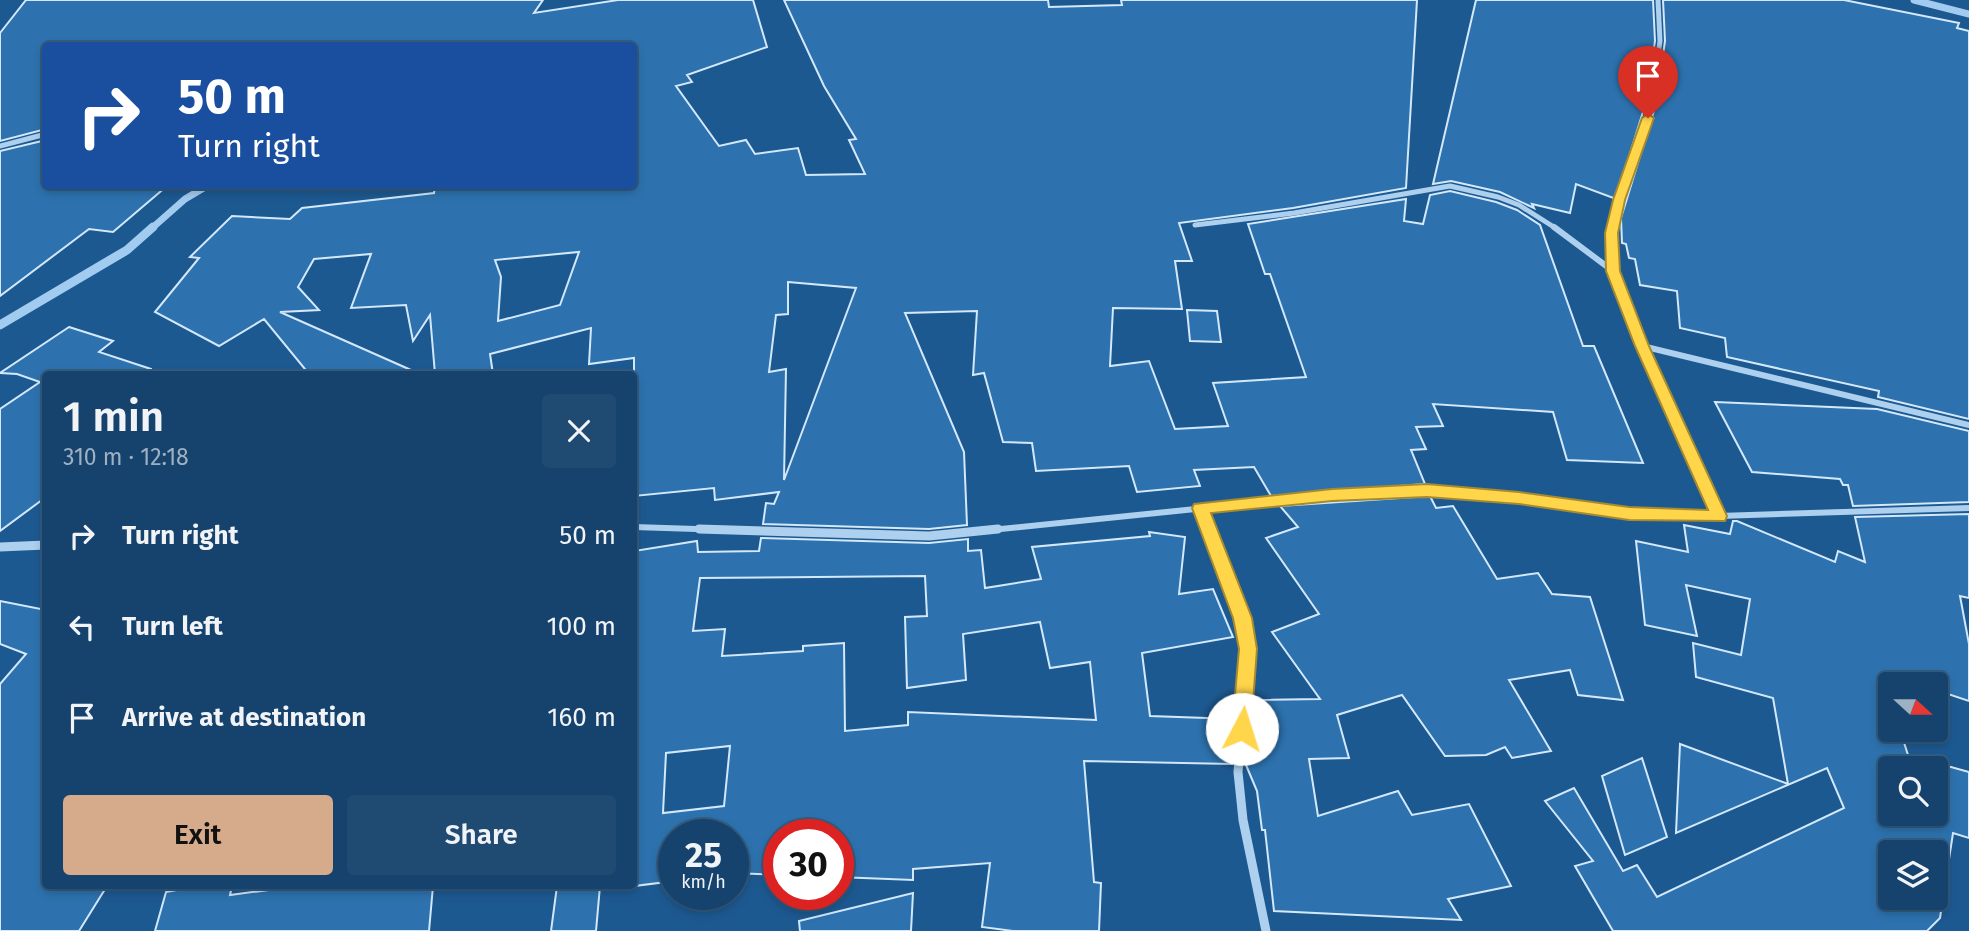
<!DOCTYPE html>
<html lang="en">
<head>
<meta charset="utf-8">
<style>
	body { margin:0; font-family:"Fira Sans",sans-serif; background:#1f4a72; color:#f1f3f6; height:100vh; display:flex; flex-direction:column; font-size:26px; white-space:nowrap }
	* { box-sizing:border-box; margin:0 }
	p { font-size:23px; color:#9eb0c2 }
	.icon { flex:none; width:38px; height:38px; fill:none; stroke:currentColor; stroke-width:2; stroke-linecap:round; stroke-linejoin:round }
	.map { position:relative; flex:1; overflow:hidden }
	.side { position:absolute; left:42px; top:371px; width:595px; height:518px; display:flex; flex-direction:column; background:#16436d; border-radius:7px; box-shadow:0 4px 10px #0003,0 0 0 2px #355c80 }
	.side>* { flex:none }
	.guide { position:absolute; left:42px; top:42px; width:595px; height:147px; border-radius:7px; box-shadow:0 4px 10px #0003,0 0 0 2px #355c80; background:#1a4fa0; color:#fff; overflow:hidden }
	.needle { width:46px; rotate:111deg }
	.controls { position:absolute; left:1878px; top:672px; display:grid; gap:14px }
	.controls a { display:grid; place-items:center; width:70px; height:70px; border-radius:7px; background:#16436d; box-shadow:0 4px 10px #0003,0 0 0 2px #355c80; font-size:35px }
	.speed { position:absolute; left:658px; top:819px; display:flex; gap:14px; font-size:35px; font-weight:700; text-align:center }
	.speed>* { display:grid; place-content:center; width:91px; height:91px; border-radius:50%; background:#16436d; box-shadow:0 4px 10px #0003,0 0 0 2px #355c80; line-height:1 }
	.speed small { font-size:18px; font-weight:400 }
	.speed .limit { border:10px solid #d22; background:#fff; color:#111 }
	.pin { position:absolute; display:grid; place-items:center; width:60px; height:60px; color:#fff; margin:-72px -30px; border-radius:50% 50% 50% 0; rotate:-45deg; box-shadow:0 0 7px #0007 }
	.pin .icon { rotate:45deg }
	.me { position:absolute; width:77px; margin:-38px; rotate:5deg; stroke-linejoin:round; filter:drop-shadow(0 0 5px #0008) }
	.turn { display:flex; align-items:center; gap:24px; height:147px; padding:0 21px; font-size:32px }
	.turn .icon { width:91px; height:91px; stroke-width:2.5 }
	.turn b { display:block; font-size:49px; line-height:60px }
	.round { display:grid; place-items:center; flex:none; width:74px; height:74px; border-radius:7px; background:#1f4a72 }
	.headline { display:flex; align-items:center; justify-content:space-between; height:119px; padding:0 21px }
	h1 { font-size:42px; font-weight:600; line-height:52px }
	.button { display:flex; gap:14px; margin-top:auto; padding:14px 21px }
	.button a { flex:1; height:80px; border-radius:7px; background:#d6ab8b; color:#111; font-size:28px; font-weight:600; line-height:80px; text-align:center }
	.button a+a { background:#1f4a72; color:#f1f3f6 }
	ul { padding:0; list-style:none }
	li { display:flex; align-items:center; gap:21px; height:91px; padding:0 21px }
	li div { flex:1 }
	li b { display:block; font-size:26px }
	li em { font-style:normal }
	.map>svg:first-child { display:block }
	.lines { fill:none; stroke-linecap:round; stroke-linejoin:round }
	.stream-far1 { stroke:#a1ccef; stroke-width:7 }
	.stream { stroke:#a1ccef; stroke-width:9 }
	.building { fill:#2d72ae; stroke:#d3e8fa; stroke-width:2; fill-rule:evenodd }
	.minor-far2 { stroke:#add0ee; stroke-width:5 }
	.minor-far1 { stroke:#add0ee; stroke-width:6 }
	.minor { stroke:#add0ee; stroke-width:9 }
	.route { fill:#ffd54a; stroke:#a68a30; stroke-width:2 }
</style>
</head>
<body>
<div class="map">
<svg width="1969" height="931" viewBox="0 0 1969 931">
	<rect width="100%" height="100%" fill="#1d5991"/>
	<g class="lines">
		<g class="stream-far1">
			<path d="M1914,0L1969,14"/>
			<path d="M151,229L185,199L207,186"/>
		</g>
		<path class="stream" d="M0,325L127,250L153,227"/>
	</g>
	<g class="building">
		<path d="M26,0H543L534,13L618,0H753L767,47L687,75L692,82L676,86L719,146L746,140L755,154L798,148L806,175L865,174L849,140L856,139L824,86L784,0H1048L1049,7L1122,5L1121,0H1417L1406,188L1293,208L1179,223L1192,261H1175L1182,309L1113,308L1110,366L1149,361L1175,429L1228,426L1213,383L1306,377L1270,274H1265L1248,224L1406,199L1404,221L1423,224L1430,195L1450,191L1496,202L1517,210L1540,225L1583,346H1594L1643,463L1567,460L1553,412L1433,404L1443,426L1416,427L1426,449L1411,450L1425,484L1271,496L1254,467L1194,470L1200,486L1137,492L1129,466L1036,471L1032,443L1003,442L984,373L973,375L977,311L905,313L964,452L967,525L929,529L763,524L766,503L774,504L779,492L715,500L714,488L634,496V358L589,364L591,328L490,354L493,374H435L430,315L413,341L406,305L351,308L371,254L314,259L298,287L319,310L280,312L420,374H309L264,319L219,346L155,312L199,258L190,257L232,216L290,219L302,208L434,193L435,186H634V46H46V129L0,141V33ZM579,252L560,305L498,321L501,277L495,260ZM788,282L856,288L784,480L786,369L769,372L776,315L788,314Z"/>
		<path d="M1476,0H1653L1655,41L1646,102L1616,199L1576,184L1570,213L1532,204L1534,208L1500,192L1451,181L1433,184Z"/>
		<path d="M1663,0H1844L1959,23L1957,28L1969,31V419L1878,397L1879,391L1727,357L1725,338L1680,328L1677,291L1640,285L1635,259L1629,258L1626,244L1622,243L1621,218L1656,104L1665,41Z"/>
		<path d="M46,140V186H167L113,232L89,229L0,296V151Z"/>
		<path d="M1187,310L1217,311L1221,342L1190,341Z"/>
		<path d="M69,327L113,341L99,352L151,369L150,374H46V497L0,531V409L40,382L17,374L0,373Z"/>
		<path d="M1715,402L1877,409L1969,431V502L1853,506L1848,485H1843L1840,479L1752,472Z"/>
		<path d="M1430,496L1436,508L1453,506L1497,579L1538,573L1552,594L1590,597L1623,700L1578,695L1570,670L1509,680L1551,751L1512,758L1505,747L1486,755L1445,756L1402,695L1337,715L1349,758L1309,759L1318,816L1398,791L1412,815L1469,804L1511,886L1448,899L1461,920L1274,911L1265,830H1262L1257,791L1246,765L1249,720H1260L1255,700L1320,699L1272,632L1319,614L1266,538L1298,527L1280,506Z"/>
		<path d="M1969,514V598L1960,596L1969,644V701L1936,690V684H1916L1882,674L1890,699V730H1900L1908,755L1969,772V838L1953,833L1940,918L1927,931H1613L1575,866L1593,861L1545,801L1574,788L1623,871L1637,865L1657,897L1844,808L1827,768L1676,833L1680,744L1788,784L1773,698L1696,677L1693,643L1741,655L1750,599L1686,585L1697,636L1645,625L1636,541L1688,552L1684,525L1730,534L1733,521H1737L1835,562L1838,551L1865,562L1855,517ZM1890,768H1936V814H1890ZM1890,852H1936V898H1890Z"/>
		<path d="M1149,532L1185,537L1179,594L1213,589L1233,637L1142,653L1150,716L1235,719L1232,764L1084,761L1094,882L1101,883L1099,931H1013L982,927L990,863L913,869V880L838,877V835H779V875L733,873V835H674V881L634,886V551L697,541L698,552L759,551L761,538L929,543L968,539V551L981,550L985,588L1041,579L1032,547L1150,536ZM925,576L927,616L905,617L907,688L966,680L963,634L1040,622L1050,668L1090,662L1096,720L908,712V725L845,731L844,643L803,646V651L722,656L725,629L693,631L700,578ZM730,746L724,806L663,813L666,753Z"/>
		<path d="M0,601L46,610V886H107L79,931H0V684L26,654L0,644Z"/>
		<path d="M1642,758L1667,837L1625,855L1602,776Z"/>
		<path d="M198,886H232L230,895L299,886H433L429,931H155L166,892Z"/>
		<path d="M557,886H600L596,931H551Z"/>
		<path d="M913,893L911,931H800L799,921Z"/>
	</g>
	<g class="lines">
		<g class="minor-far2">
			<path d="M0,146L46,134"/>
			<path d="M1195,225L1294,213L1450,186L1498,197L1519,205L1557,229"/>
			<path d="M1612,229L1651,103L1660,41L1658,0"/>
		</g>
		<g class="minor-far1">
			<path d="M1554,227L1613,271"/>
			<path d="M1612,227C1604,286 1640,342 1664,394C1682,434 1701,475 1719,516"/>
			<path d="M1642,346L1969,425"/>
			<path d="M1200,508L1209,531"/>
			<path d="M634,527L757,531"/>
			<path d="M981,531L1332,495L1427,490L1519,498L1629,513L1719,516L1969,508"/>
		</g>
		<g class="minor">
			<path d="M699,529L929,536L998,529"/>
			<path d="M1208,529L1243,618L1248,649L1238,772L1243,820L1266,931"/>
			<path d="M0,547L46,545"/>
		</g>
	</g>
	<path class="route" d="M1648,114L1654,118L1625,200L1618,233L1620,271L1649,346L1727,516L1725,521L1629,520L1519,504L1427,497L1332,501L1211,513L1252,618L1257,649L1251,729L1249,735L1242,738L1235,735L1232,729L1239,649L1233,618L1192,508L1194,504L1332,489L1427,484L1519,492L1629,507L1708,510L1635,346L1606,271L1605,233L1613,200L1642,118Z"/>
</svg>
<div class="controls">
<a><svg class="needle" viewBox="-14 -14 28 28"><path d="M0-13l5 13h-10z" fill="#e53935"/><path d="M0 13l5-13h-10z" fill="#9eb0c2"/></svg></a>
<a><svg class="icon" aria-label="search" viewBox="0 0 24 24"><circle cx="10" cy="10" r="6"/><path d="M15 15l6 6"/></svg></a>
<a><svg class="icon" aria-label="layers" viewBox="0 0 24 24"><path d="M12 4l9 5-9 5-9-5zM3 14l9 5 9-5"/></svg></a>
</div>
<div class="speed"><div>25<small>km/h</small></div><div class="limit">30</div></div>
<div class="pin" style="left:1648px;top:118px;background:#d93025"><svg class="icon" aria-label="arrive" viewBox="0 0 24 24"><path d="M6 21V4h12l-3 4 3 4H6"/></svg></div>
<svg class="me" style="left:1242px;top:729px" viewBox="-20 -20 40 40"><circle r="19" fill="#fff"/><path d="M0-13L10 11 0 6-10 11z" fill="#ffd54a"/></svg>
<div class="guide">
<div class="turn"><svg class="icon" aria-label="right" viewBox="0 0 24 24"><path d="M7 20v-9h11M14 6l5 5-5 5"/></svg><div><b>50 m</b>Turn right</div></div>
</div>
<section class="side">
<div class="headline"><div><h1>1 min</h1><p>310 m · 12:18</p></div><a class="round"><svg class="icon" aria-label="close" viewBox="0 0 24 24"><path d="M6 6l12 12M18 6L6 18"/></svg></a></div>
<ul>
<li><svg class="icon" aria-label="right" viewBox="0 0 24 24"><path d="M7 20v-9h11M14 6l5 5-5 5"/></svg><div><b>Turn right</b></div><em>50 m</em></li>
<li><svg class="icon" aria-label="left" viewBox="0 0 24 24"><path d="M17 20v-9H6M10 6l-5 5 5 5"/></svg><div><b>Turn left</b></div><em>100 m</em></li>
<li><svg class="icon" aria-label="arrive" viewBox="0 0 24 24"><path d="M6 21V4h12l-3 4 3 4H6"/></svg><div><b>Arrive at destination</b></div><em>160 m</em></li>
</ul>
<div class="button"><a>Exit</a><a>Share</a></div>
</section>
</div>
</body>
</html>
